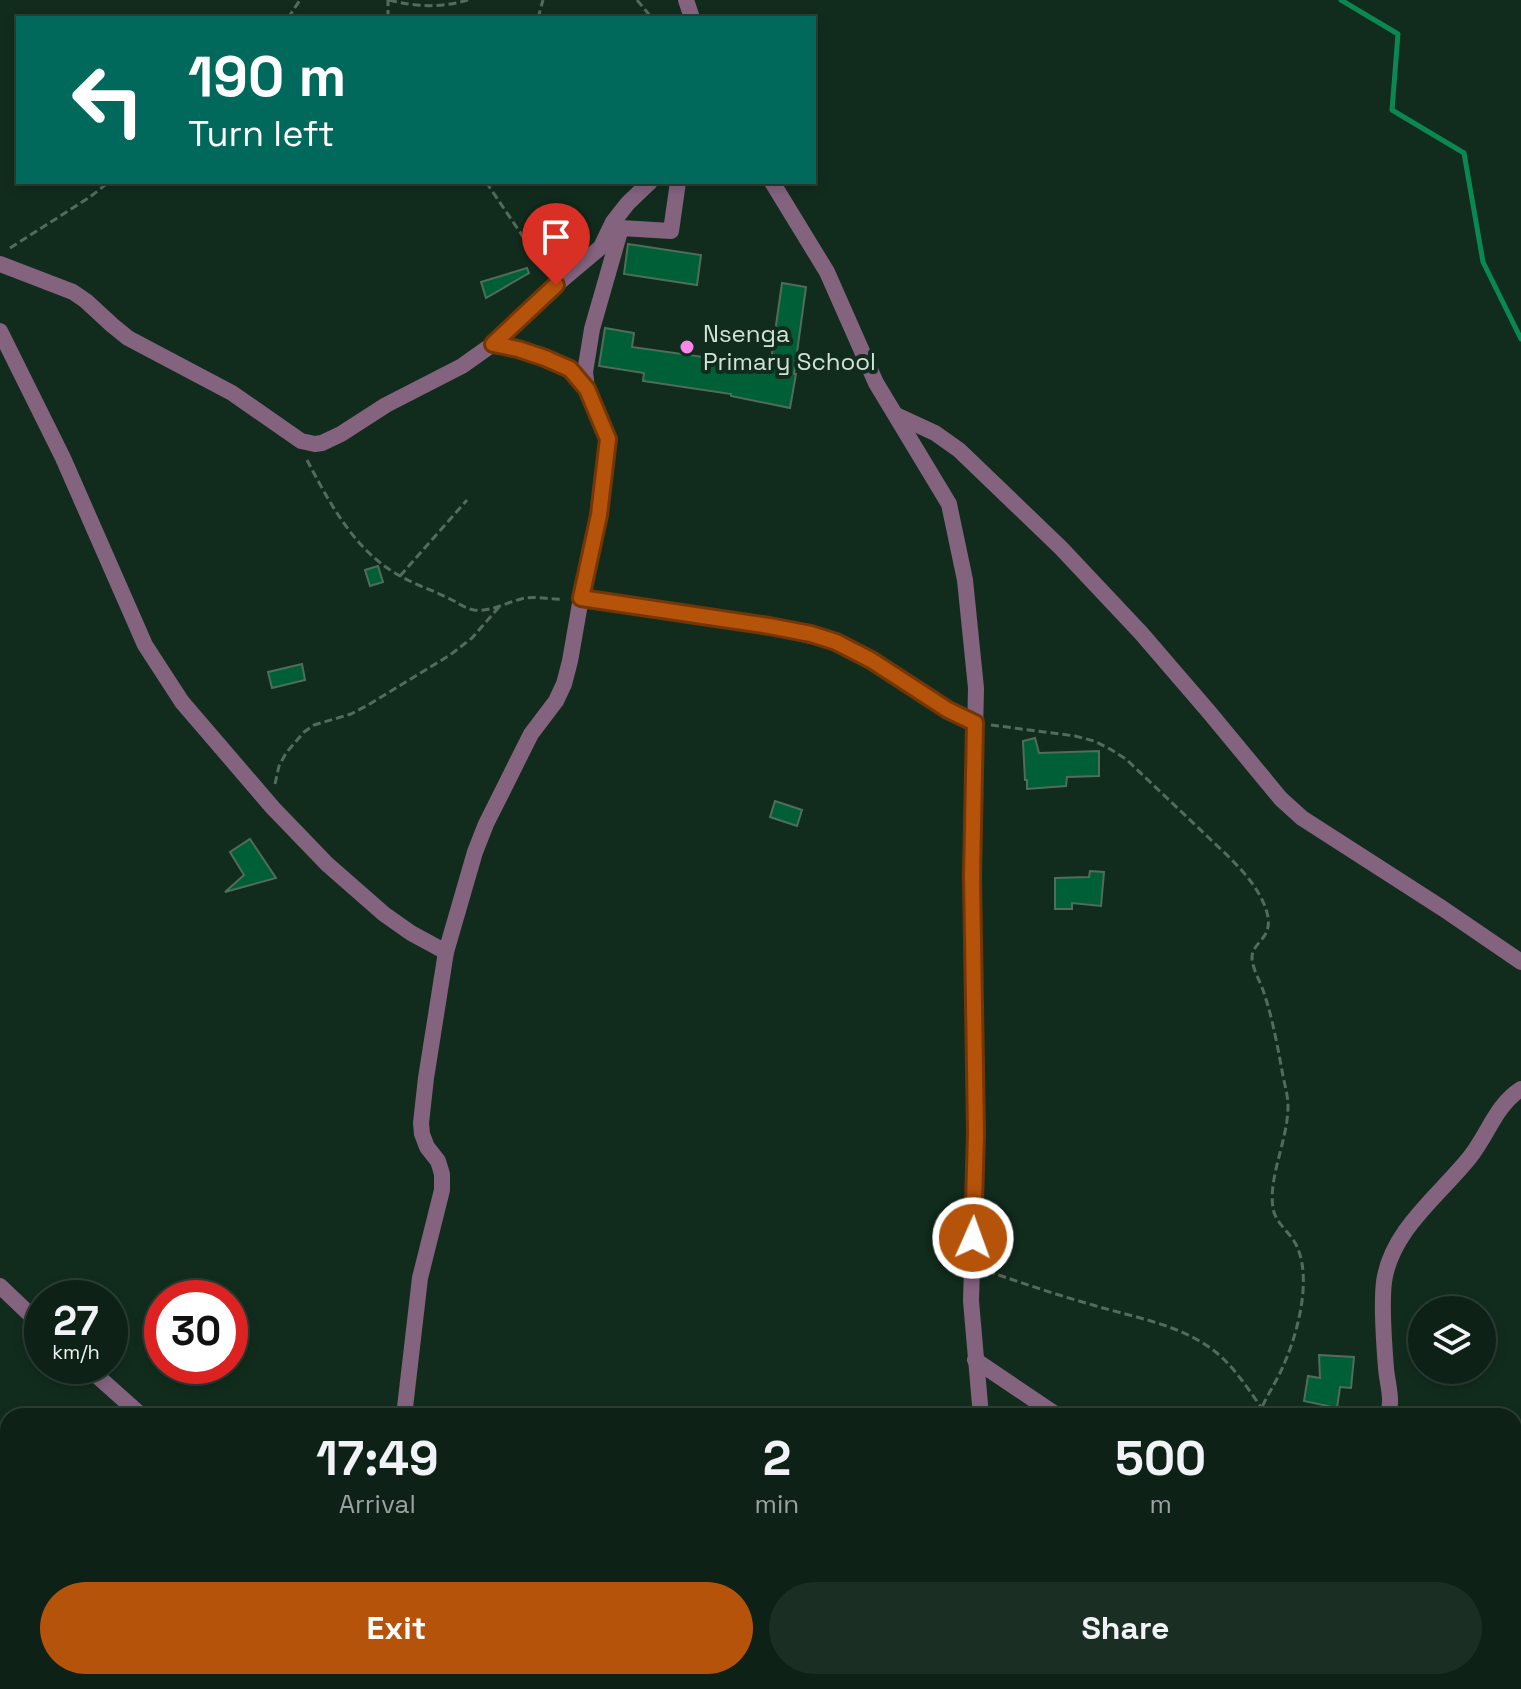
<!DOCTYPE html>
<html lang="en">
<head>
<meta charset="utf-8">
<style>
	body { margin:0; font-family:"Space Grotesk",sans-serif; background:#1b2e23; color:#f1f3f6; height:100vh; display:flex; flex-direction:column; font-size:30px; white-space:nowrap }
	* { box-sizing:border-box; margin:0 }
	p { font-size:26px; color:#9aa3a1 }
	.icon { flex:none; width:44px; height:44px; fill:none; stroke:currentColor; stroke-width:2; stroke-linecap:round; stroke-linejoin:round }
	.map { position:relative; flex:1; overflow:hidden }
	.drawer { position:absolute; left:0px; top:1408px; width:1522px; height:282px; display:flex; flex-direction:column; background:#0d2116; border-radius:24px 24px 0 0; box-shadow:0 4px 12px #0003,0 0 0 2px #2d3e35 }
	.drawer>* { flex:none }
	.guide { position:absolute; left:16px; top:16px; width:800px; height:168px; border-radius:0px; box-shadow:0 4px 12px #0003,0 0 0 2px #2d3e35; background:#00695c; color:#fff; overflow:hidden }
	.buttons { position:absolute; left:1408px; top:1296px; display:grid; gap:16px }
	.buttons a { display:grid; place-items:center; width:88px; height:88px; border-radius:50%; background:#0d2116; box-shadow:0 4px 12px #0003,0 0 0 2px #2d3e35; font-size:40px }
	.speed { position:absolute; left:24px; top:1280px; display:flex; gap:16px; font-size:40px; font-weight:700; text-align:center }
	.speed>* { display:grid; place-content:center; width:104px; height:104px; border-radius:50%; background:#0d2116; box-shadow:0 4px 12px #0003,0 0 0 2px #2d3e35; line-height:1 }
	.speed small { font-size:20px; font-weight:400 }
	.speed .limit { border:12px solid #d22; background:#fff; color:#111 }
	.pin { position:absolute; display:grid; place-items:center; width:68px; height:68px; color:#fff; margin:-82px -34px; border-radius:50% 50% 50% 0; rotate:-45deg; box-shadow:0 0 8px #0007 }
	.pin .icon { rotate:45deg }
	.me { position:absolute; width:88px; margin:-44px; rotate:2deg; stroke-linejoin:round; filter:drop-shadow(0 0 6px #0008) }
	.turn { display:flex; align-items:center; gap:28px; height:168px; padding:0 40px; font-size:36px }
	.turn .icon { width:104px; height:104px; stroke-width:2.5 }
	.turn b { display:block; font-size:56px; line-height:68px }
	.eta { display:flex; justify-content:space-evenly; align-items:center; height:136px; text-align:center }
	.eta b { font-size:48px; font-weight:600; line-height:56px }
	.button { display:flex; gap:16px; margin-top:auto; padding:16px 40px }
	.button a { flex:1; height:92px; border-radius:48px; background:#b45309; color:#fff; font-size:32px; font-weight:600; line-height:92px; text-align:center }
	.button a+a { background:#1b2e23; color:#f1f3f6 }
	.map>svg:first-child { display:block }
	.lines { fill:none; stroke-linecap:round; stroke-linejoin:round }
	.stream { stroke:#0b8751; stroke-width:5 }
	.building { fill:#005f36; stroke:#506d5b; stroke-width:2 }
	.path { stroke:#536a5c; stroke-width:3; stroke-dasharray:8 4; stroke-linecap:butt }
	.minor { stroke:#84637f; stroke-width:16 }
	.route-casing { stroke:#753606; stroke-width:20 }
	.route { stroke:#b45309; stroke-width:14 }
	.poi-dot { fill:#f987e9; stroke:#112c1d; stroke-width:3 }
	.labels { text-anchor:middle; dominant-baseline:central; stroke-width:8; stroke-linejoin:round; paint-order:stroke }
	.poi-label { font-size:24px; fill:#d1e2d7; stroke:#112c1d; text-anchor:start }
</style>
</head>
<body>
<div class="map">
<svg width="1521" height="1689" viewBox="0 0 1521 1689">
	<rect width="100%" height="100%" fill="#112c1d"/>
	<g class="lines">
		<path class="stream" d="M1341,0L1398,34L1392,110L1464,153L1483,262L1521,339"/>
	</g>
	<g class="building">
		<path d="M628,244L701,255L697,285L624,274Z"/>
		<path d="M527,268L529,273L486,298L481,282Z"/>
		<path d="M782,283L806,287L794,374H796L790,408L731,396V394L643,381L644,373L599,366L605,328L634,333L632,347L738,362L770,368Z"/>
		<path d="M378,566L383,582L370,586L365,570Z"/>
		<path d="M302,664L305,680L272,688L268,672Z"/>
		<path d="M1035,738L1039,753L1099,751V776L1067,777L1066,786L1027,789V780H1025L1023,741Z"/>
		<path d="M775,801L802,810L797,826L770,817Z"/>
		<path d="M250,839L276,878L225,892L244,875L230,852Z"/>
		<path d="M1090,871L1104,872L1101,906L1072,903V909H1055V878L1089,877Z"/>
		<path d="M1319,1355L1354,1357L1351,1388L1340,1387L1337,1408L1304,1401L1308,1376L1320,1378Z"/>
	</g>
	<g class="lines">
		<g class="path">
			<path d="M389,0C416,7 441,8 468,0"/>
			<path d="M637,0L652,18"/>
			<path d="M288,18L300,0"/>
			<path d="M388,18V0"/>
			<path d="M538,18L543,0"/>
			<path d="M486,182L547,272"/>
			<path d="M10,248L90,197L109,182"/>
			<path d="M307,460C330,504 356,553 402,577C416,585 432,590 446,597C456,601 463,608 474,610C491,612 505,603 521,599C535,595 549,600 563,599"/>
			<path d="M400,576L467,500"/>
			<path d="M991,725L1075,736L1094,741L1110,749L1126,759C1154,786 1182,812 1210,839C1229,857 1253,878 1264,904C1279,940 1251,939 1252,959C1253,970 1261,983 1264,993C1273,1020 1278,1049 1283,1076C1285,1086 1288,1096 1288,1106C1288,1140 1268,1177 1273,1208C1275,1224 1293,1234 1298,1249C1312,1284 1296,1340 1280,1373C1273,1387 1264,1401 1258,1416"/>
			<path d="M275,784L279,766L286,753L304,732L314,725L351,714L368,705L450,655L472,638L499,607"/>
			<path d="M987,1271C1022,1283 1057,1295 1093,1305C1132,1317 1174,1323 1209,1347C1231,1362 1246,1386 1261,1407"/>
			<path d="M240,1682L264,1689"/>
			<path d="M1136,1682L1147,1689"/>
		</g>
		<g class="minor">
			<path d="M686,0L692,18"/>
			<path d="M772,182L827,272L876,383L949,504L965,580L976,688L972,876L976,1133L971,1301L981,1416"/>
			<path d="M0,264L73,292L86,301L112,325L128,338L232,393L301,441L315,444L322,443L341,434L386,405L462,366L493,344L556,285L601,247L613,222L628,203L650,182"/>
			<path d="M0,331L63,458L145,645L182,702L273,808L327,864L384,914L411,933L446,952"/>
			<path d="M493,344C513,348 554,356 569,369C576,374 581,382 587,389"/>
			<path d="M896,415L935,433L959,450L1061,548L1141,633L1209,712L1281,799L1302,818L1442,908L1521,962"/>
			<path d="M581,598L769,626L836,642L871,660L948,710L975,723"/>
			<path d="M0,1286L42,1326"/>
			<path d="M975,1360L1058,1416"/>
			<path d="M86,1366L142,1416"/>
			<path d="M404,1416L420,1278L442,1190V1174L438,1161L427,1147L422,1134L421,1123L426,1078L446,952L475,852L486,824L531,734L556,701L564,684L570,661L581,598L599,515L608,439L587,389L585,372L592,329L621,228L671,231L678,182"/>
			<path d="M1387,1416C1394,1402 1387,1383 1386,1368C1384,1343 1381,1306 1384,1282C1391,1230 1440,1195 1470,1157C1489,1133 1495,1106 1521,1089"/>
			<path d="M383,1682V1689"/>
			<path d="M1010,1682L1012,1689"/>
			<path d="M1359,1682L1365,1689"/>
			<path d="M565,1689L579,1682"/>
			<path d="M1196,1689L1199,1682"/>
			<path d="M1338,1689L1342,1682"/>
		</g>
	</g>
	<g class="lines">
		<g class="route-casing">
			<path id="route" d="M556,285L493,344L518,349L545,358L570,369L587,389L608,439L599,515L581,598L769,626L811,634L836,642L871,660L948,710L975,723L972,876L976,1133L973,1238"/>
		</g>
		<use href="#route" class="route"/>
	</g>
	<circle class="poi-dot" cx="687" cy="347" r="8"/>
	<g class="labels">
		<g class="poi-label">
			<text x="703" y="333">Nsenga<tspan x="703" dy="28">Primary School</tspan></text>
		</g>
	</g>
</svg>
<div class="buttons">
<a><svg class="icon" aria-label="layers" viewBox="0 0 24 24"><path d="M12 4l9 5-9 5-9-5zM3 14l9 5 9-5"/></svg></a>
</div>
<div class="speed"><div>27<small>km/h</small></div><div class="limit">30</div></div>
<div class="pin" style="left:556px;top:285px;background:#d93025"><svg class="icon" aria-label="arrive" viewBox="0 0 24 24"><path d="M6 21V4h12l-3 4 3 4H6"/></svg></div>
<svg class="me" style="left:973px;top:1238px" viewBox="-20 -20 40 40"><circle r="17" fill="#b45309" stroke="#fff" stroke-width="3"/><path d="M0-11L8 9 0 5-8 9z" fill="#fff"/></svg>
<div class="guide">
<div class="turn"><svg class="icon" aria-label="left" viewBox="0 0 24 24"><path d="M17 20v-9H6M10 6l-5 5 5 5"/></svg><div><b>190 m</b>Turn left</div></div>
</div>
<section class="drawer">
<div class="eta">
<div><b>17:49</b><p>Arrival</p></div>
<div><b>2</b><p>min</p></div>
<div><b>500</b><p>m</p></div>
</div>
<div class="button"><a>Exit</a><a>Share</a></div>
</section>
</div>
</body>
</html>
